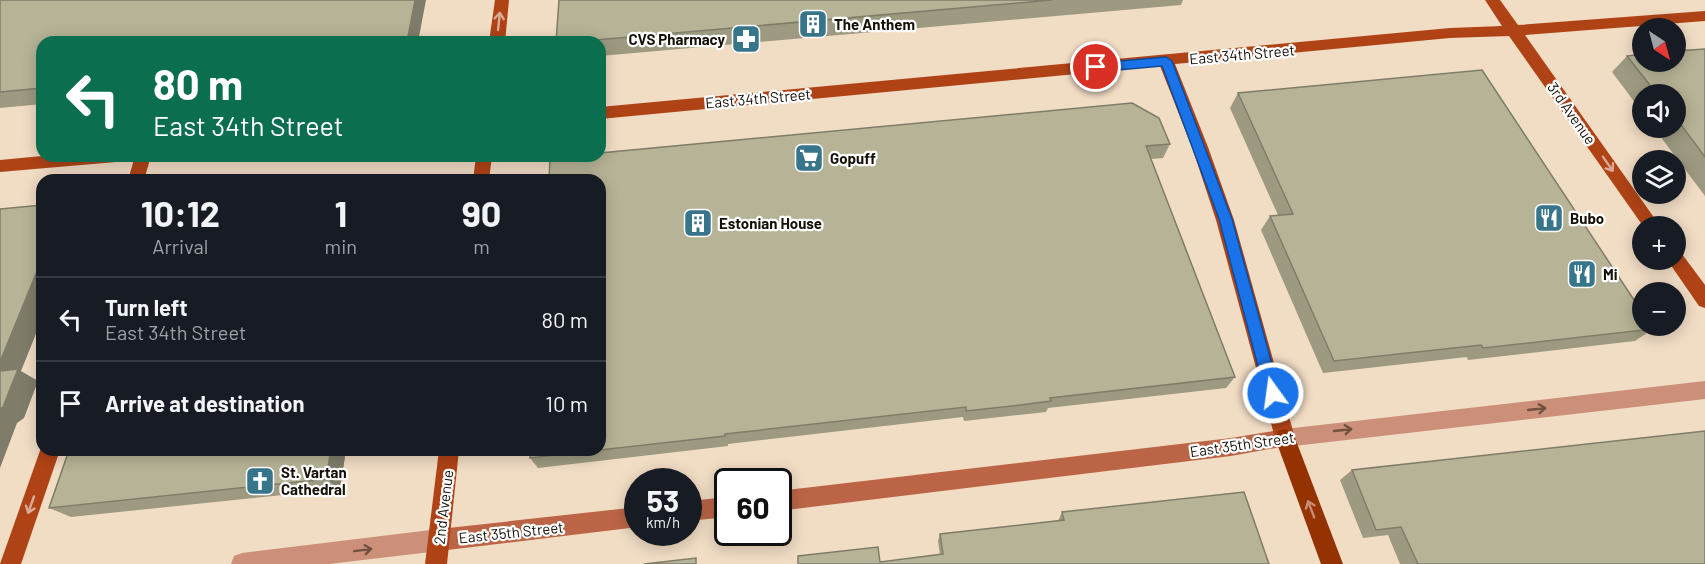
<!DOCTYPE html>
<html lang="en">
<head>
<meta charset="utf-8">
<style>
	body { margin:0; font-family:Barlow,sans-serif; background:#20242c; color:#f1f3f6; height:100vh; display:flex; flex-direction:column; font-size:22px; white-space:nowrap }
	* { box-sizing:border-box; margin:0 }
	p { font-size:20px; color:#9ea1a6 }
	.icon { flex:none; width:33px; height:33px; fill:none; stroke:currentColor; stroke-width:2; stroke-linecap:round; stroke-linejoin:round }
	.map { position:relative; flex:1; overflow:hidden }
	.side { position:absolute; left:36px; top:174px; width:570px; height:282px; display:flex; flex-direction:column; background:#171b24; border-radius:18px; box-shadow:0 3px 15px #0003 }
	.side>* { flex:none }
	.banner { position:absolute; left:36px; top:36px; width:570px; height:126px; border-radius:18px; box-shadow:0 3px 15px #0003; background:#0b6e4f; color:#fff; overflow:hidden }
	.needle { width:39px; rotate:144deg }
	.fabs { position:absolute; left:1632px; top:18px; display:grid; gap:12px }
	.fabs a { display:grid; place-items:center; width:54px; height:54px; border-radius:50%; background:#171b24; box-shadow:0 3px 15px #0003; font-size:30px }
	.speed { position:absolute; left:624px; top:468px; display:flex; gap:12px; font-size:30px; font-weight:700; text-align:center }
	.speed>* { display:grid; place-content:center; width:78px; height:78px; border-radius:50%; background:#171b24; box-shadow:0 3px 15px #0003; line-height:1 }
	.speed small { font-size:15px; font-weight:400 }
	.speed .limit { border:3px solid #111; border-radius:9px; background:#fff; color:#111 }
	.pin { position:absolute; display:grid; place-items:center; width:51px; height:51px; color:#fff; margin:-26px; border:3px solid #fff; border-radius:50%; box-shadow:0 2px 6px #0007 }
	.me { position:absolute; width:66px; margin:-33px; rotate:346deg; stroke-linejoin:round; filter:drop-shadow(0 0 4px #0008) }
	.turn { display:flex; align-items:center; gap:21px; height:126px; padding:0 18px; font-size:27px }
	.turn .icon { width:78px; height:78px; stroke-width:2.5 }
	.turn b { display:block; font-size:42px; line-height:51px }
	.eta { display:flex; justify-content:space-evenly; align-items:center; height:102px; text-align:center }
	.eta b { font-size:36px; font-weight:700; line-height:42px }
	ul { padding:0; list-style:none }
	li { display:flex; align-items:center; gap:18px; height:84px; padding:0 18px; border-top:2px solid #363941 }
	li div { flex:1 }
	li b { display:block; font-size:22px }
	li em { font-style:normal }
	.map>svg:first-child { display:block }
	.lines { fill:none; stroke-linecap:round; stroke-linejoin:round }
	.street { fill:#cb8f7a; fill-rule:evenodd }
	.secondary { fill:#bc6546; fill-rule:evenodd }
	.primary { fill:#af4316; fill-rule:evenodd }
	.highway { fill:#953202; fill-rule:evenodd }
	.wall { fill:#9d9a81 }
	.shaded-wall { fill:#7f7d69 }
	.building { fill:#b6b396; stroke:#7f7d69; stroke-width:1.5 }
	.oneway { stroke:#dbaa96 }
	.oneway2 { stroke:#715040 }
	.oneway3 { stroke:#c58e74 }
	.route { fill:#1a73e8; stroke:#114b97; stroke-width:1.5 }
	.labels { text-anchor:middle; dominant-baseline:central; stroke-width:4.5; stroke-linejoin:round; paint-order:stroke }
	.poi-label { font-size:15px; font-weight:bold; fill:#171007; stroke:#fff; text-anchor:start }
	.street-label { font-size:15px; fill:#171007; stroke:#fff }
</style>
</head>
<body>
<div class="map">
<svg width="1705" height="564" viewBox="0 0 1705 564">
	<rect width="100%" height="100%" fill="#f1dcc4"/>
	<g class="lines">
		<g class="street">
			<path d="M1705,381V399L1285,447L1278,445L1275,438L1278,431L1285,429Z"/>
			<path d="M439,529L446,533L450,540L446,547L439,551L329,564H231L234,556L242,553Z"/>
		</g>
		<g class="secondary">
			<path d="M1285,429L1292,431L1295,438L1292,445L1231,456L778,511V491L1231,438Z"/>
			<path d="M728,497V517L688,521V501Z"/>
			<path d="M638,507V527L439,551L432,547L428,540L432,533L439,529Z"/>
		</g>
		<g class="primary">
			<path d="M495,0H509L505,42H489Z"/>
			<path d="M1485,0H1500L1518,25L1705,11V21L1525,35L1660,226H1643L1509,36L1450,38L1175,64L1208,147L1234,220L1295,438L1292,445L1285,447L1278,445L1275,438L1216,220L1192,147L1160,66L600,119V107L1450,28L1502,26Z"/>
			<path d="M42,156H124L122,161L116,162L0,172V160Z"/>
			<path d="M135,156H151L144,180H128Z"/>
			<path d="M476,156H492L489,180H473Z"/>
			<path d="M1676,252L1682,254L1705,285V308L1699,306L1670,264L1667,260H1676Z"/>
			<path d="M42,445V450H60L21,564H0Z"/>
			<path d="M439,450H459L447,564H425Z"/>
		</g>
		<path class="highway" d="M1285,429L1292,431L1295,438L1343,564H1321L1275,438L1278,431Z"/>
	</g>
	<g class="wall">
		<path d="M0,0L42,42V104L0,108Z"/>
		<path d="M559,0H1183L1181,5L600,56V42H556Z"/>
		<path d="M1705,49V196L1654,128H1676V94H1642V112L1612,72L1627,56Z"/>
		<path d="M1238,93L1653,329L1635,341L1468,360L1467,357L1323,373L1261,230L1270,216L1278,215L1230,108Z"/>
		<path d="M1170,144L1163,158L1151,159L1235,377L1226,388L1048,408L1046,412L964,421L963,417L728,444V446L538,468L530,458L550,158Z"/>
		<path d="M69,450H346L340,489L71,517L49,508Z"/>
		<path d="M1352,470L1705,564H1400L1388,535L1363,538L1340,480Z"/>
		<path d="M1062,512L1269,564L880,562L940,555L938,541L940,534L1058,521Z"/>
	</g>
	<g class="shaded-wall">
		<path d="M415,0H426L418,42H407Z"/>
		<path d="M42,259V319L21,371L38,381L24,418L17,423L0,468V362Z"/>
		<path d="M331,450H346L340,489L326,479Z"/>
	</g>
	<g class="building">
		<path d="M0,0H415L407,42H42V88L0,92Z"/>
		<path d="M559,0H1052L572,42H556Z"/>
		<path d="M1705,49V157L1676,118V94H1657L1627,56L1642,54V62H1676V51Z"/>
		<path d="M1482,70L1642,312V326H1651L1653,329L1483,348L1481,345L1334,361L1270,216L1293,214L1238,93Z"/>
		<path d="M1132,103L1159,118L1170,144L1146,146L1235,377L1050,398L1051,401L1012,406L966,411V407L725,434V436L600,450V180H549L550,158L571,156H600V153Z"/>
		<path d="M42,205V259L0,362V209Z"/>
		<path d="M18,369L3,407L0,409V371Z"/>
		<path d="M1705,431V564H1418L1401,527L1376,530L1352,470Z"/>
		<path d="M69,450H331L326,479L49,508Z"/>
		<path d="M531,450H600L530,458Z"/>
		<path d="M1244,492L1269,564H798V556L878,547L880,562L943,554L940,534L1064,520L1062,512Z"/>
		<path d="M696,558V564H644Z"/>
	</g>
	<defs><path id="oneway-shaft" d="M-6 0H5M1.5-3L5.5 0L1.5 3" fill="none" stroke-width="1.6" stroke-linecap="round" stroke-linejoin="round" transform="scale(1.5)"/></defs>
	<g class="oneway">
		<use href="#oneway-shaft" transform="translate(499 21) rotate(-84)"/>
		<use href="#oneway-shaft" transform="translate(1608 164) rotate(55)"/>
		<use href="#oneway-shaft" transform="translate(31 505) rotate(109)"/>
	</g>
	<g class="oneway2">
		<use href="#oneway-shaft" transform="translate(1537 409) rotate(-6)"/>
		<use href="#oneway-shaft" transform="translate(1343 430) rotate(-6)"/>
		<use href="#oneway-shaft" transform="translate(363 550) rotate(-7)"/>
	</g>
	<use class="oneway3" href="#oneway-shaft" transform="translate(1311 509) rotate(-111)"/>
	<path class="route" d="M1166,57L1172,61L1232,219L1280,393L1278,397L1273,399L1268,397L1265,393L1219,219L1162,66L1096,72L1091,67L1096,63Z"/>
	<defs>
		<g id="building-square" transform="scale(1.5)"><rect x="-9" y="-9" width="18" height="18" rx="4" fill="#37758a" stroke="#fff"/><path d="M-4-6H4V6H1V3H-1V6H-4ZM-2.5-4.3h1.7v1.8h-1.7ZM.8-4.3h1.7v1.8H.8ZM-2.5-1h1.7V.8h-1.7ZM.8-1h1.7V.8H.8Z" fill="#fff"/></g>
		<g id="pharmacy-square" transform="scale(1.5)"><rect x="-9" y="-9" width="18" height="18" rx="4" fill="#37758a" stroke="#fff"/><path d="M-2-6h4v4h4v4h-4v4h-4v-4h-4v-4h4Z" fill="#fff"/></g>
		<g id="supermarket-square" transform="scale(1.5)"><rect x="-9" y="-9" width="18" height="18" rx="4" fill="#37758a" stroke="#fff"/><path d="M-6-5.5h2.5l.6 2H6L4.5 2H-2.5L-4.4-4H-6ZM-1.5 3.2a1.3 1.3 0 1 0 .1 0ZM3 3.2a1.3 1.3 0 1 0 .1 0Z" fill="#fff"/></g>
		<g id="restaurant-square" transform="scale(1.5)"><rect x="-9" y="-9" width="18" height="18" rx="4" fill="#37758a" stroke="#fff"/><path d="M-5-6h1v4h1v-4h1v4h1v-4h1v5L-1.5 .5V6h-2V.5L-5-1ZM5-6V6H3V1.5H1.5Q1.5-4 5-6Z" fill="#fff"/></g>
		<g id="church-square" transform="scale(1.5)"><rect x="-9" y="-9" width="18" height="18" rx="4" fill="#37758a" stroke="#fff"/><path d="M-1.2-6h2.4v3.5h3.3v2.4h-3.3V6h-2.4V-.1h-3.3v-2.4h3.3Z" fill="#fff"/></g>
	</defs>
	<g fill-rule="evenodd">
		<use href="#building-square" x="813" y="24"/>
		<use href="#pharmacy-square" x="746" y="39"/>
		<use href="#supermarket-square" x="809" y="158"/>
		<use href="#restaurant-square" x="1549" y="218"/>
		<use href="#building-square" x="698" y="223"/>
		<use href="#restaurant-square" x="1582" y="274"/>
		<use href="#church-square" x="260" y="481"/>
	</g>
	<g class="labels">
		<g class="poi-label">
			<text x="834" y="24">The Anthem</text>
			<text x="725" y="39" text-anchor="end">CVS Pharmacy</text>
			<text x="830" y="158">Gopuff</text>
			<text x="1570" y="218">Bubo</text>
			<text x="719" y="223">Estonian House</text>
			<text x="1603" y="274">Mi</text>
			<text x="281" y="472">St. Vartan<tspan x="281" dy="17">Cathedral</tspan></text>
		</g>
		<g class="street-label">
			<text transform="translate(1242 54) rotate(-5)">East 34th Street</text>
			<text transform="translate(758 98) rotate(-5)">East 34th Street</text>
			<text transform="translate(1572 113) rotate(55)">3rd Avenue</text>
			<text transform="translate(1242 444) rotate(-8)">East 35th Street</text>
			<text transform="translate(443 507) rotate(-83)">2nd Avenue</text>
			<text transform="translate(511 532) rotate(-6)">East 35th Street</text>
		</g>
	</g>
</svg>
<div class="fabs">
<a><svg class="needle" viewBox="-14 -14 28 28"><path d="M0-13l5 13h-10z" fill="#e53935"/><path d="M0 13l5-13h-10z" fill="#9ea1a6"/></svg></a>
<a><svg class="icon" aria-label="sound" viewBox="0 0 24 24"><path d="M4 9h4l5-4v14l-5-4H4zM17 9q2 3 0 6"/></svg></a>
<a><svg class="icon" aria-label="layers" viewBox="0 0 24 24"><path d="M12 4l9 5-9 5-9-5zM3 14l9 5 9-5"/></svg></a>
<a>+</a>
<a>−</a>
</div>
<div class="speed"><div>53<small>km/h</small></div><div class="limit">60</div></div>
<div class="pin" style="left:1096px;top:67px;background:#d93025"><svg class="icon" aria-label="arrive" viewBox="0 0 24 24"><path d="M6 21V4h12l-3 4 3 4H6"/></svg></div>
<svg class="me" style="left:1273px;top:393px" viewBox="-20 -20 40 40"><circle r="17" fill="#1a73e8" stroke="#fff" stroke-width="3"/><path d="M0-11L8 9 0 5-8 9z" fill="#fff"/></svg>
<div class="banner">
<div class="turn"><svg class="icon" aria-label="left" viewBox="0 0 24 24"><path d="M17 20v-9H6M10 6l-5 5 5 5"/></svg><div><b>80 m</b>East 34th Street</div></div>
</div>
<section class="side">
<div class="eta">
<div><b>10:12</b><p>Arrival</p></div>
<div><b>1</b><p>min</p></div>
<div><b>90</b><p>m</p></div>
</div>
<ul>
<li><svg class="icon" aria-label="left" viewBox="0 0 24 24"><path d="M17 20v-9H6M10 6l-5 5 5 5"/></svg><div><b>Turn left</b><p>East 34th Street</p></div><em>80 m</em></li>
<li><svg class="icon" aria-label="arrive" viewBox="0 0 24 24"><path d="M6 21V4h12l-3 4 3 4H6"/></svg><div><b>Arrive at destination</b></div><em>10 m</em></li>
</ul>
</section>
</div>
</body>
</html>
